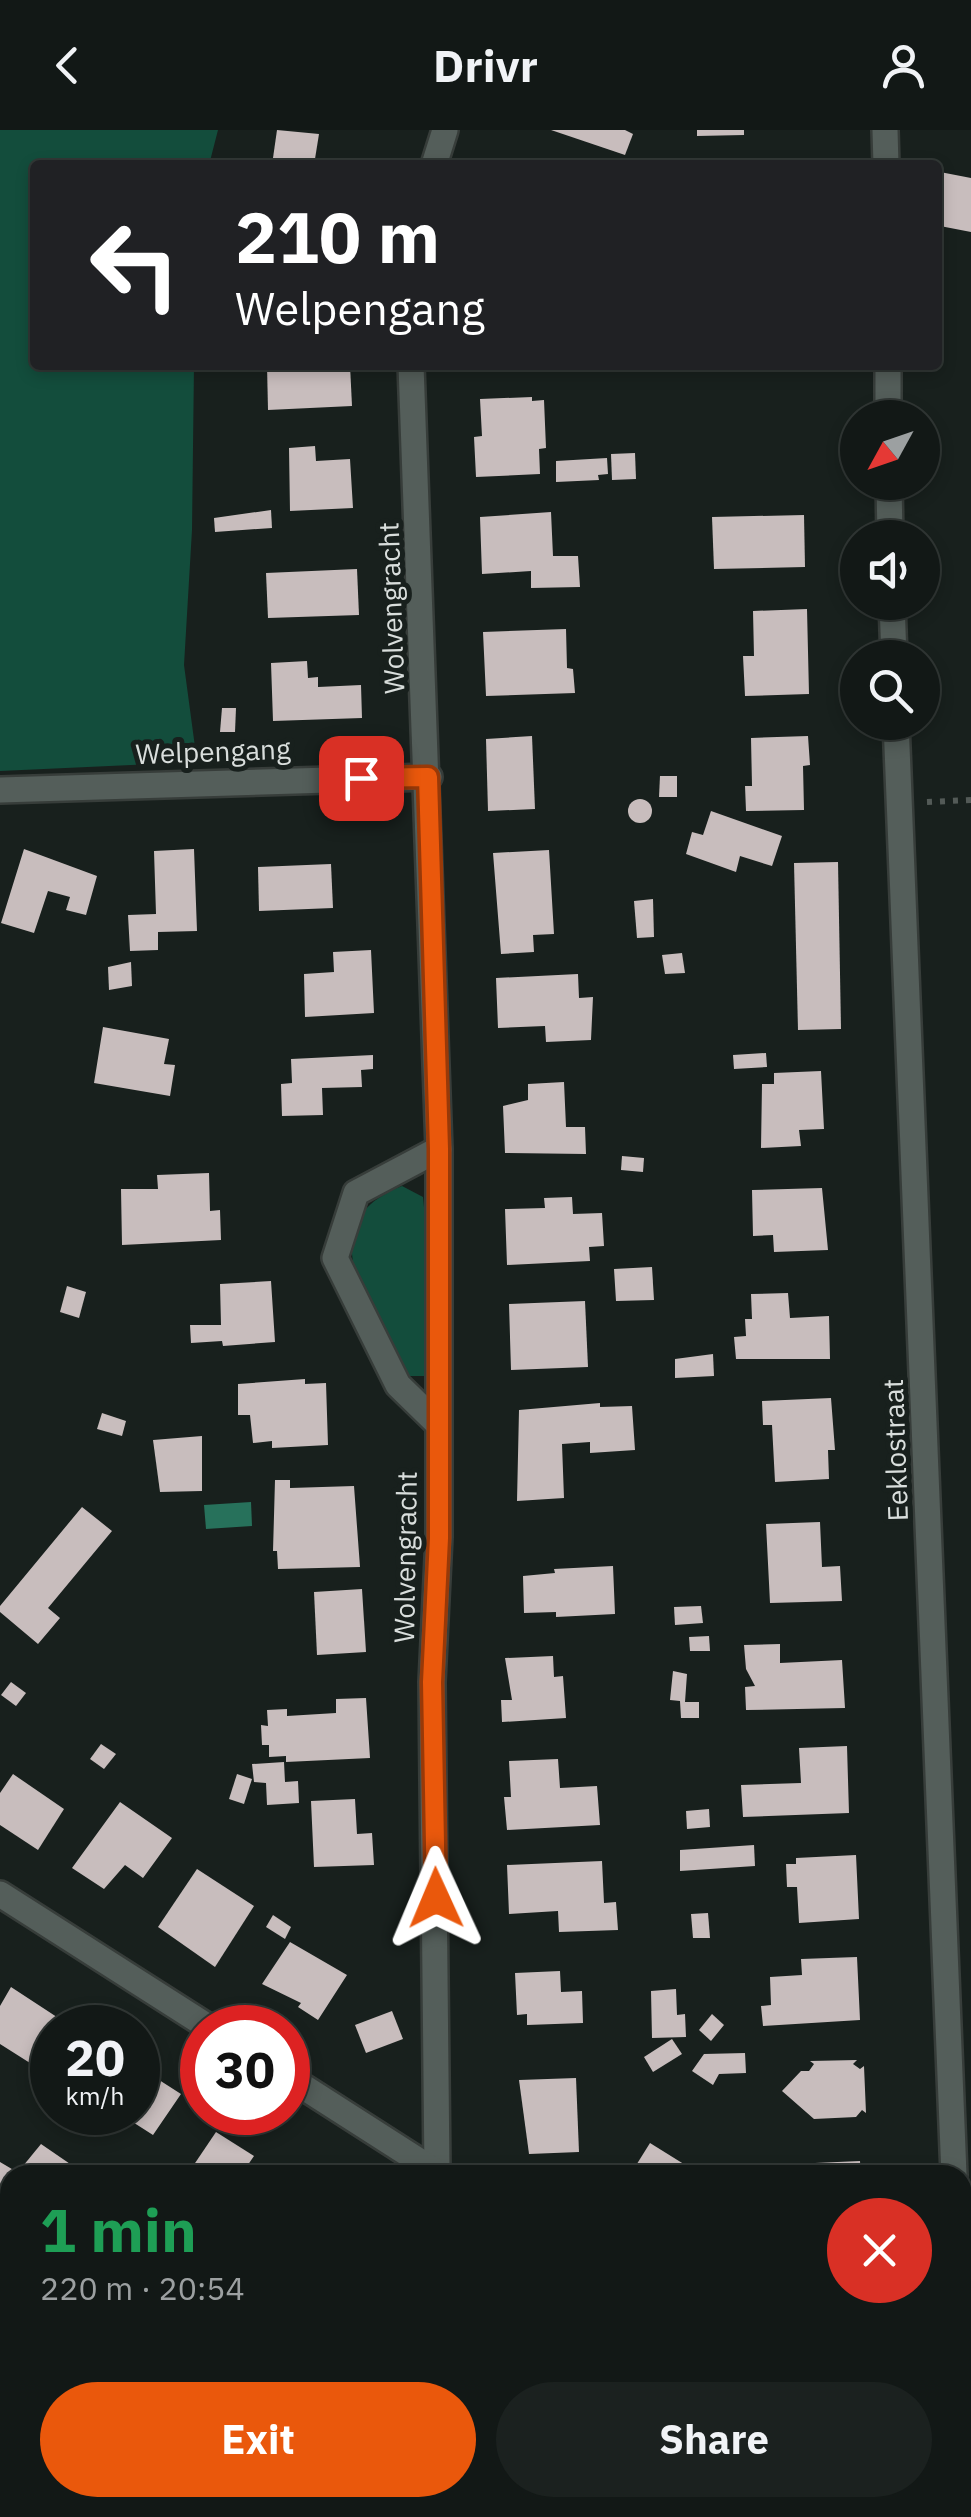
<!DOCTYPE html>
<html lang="en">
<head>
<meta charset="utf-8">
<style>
	body { margin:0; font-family:"IBM Plex Sans",sans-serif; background:#1b211f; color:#f1f3f6; height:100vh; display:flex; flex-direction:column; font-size:38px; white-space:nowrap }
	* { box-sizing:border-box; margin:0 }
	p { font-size:32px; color:#9ca0a1 }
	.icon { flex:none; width:55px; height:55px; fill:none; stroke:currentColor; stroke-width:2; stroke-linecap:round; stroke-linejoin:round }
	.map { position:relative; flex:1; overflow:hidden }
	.details { position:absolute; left:0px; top:2035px; width:972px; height:352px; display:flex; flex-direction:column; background:#121816; border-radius:30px 30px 0 0; box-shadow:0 5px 15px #0003,0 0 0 2px #313735 }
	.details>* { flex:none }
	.guide { position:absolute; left:30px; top:30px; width:912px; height:210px; border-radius:10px; box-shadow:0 5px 15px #0003,0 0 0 2px #313735; background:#202124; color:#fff; overflow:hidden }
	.needle { width:65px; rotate:230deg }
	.controls { position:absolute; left:840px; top:270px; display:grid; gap:20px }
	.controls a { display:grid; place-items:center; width:100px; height:100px; border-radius:50%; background:#121816; box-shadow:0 5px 15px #0003,0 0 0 2px #313735; font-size:50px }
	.speed { position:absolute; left:30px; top:1875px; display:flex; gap:20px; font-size:50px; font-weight:700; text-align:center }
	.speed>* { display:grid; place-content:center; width:130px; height:130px; border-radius:50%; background:#121816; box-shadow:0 5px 15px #0003,0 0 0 2px #313735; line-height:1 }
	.speed small { font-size:25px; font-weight:400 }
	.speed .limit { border:15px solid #d22; background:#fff; color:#111 }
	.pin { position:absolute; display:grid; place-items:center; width:85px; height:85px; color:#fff; margin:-42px; border-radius:20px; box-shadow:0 5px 15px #0006 }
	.me { position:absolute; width:110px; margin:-55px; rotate:359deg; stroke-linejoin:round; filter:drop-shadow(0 0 8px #0008) }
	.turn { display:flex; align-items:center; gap:35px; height:210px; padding:0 40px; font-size:45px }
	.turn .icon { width:130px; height:130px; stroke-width:2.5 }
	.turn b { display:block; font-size:70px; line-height:85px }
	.round { display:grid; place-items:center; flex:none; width:105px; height:105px; border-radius:52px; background:#1b211f }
	.head { display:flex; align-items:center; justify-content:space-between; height:170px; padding:0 40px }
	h1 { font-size:60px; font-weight:700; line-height:75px; color:#1e9e55 }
	.action { display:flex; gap:20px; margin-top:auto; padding:20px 40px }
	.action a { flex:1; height:115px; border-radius:60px; background:#ea580c; color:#fff; font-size:40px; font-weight:700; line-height:115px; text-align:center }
	.action a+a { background:#1b211f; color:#f1f3f6 }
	header { display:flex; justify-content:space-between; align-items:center; height:130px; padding:0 40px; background:#121816; font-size:45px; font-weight:700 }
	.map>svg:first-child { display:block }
	.green { fill:#134d3c }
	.water { fill:#27715b }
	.building { fill:#c8bdbd }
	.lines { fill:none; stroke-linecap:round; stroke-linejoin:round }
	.street-casing { stroke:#373d3a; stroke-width:30 }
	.path { stroke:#535a57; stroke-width:6; stroke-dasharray:5 8; stroke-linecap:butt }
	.street { stroke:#545e5a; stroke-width:25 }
	.route-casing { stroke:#983908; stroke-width:25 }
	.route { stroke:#ea580c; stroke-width:18 }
	.labels { text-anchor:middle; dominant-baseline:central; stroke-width:10; stroke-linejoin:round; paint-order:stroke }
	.street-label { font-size:28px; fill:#d9dedc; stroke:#18201d }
</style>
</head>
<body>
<header><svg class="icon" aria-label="back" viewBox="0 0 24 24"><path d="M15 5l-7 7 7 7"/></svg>Drivr<svg class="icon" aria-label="person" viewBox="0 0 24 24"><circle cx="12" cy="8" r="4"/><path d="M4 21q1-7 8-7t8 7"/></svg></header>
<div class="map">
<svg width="971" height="2387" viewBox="0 0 971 2387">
	<rect width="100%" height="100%" fill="#18201d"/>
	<g class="green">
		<path d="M0,0H218L209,35H35V235H194L192,400L184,535L197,632L0,641Z"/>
		<path d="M402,1056L423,1067L431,1149L429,1246H405C374,1182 304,1094 402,1056Z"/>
	</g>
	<path class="water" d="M251,1372L252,1396L206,1399L204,1375Z"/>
	<g class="building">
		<path d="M277,0L319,4L314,35H272Z"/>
		<path d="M551,0H625L633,4L625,25Z"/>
		<path d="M697,0H744V5L697,6Z"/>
		<path d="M940,42L971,48V102L940,96Z"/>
		<path d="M267,235H350L352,276L268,280Z"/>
		<path d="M532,267V271L544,270L546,318L539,319L540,344L476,347L474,307L482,306L480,269Z"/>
		<path d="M315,316L316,331L350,329L353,378L290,381L289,318Z"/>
		<path d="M635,323L636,349L612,350L611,324Z"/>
		<path d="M607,328L608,344L598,345L599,350L556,352V331Z"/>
		<path d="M271,380L272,398L215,402L214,388Z"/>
		<path d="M551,382L553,426H578L580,457L531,458V441L482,444L480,387Z"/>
		<path d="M804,385L805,437L714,439L712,387Z"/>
		<path d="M357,439L359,485L268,488L266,443Z"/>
		<path d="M807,479L809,564L745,566L743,526H754L753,481Z"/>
		<path d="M566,499L567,538L573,539L575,563L486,566L483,502Z"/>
		<path d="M307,531L308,548L318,547V557L361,555L362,588L273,591L271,533Z"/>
		<path d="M222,578H236L235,602H220Z"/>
		<path d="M532,606L535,679L488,681L486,609Z"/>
		<path d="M808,606L810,635L803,636L804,680L746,681L745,656H752L751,608Z"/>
		<path d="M660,646H677V667H659Z"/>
		<circle cx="640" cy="681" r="12"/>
		<path d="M711,681L782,706L772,736L740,726L736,742L686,724L692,702L703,705Z"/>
		<path d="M24,719L97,746L86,785L66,780L70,767L48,761L34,803L1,793Z"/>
		<path d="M194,719L197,801L158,802V820L130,821L128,785L156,784L154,721Z"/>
		<path d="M549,720L554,804L533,805L534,822L501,824L493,723Z"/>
		<path d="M838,732L841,899L798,900L794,733Z"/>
		<path d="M331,734L333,778L259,781L258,737Z"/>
		<path d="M653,769L654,807L637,808L634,771Z"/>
		<path d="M371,820L374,883L305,887L304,844L334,842L333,822Z"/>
		<path d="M682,823L685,843L665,844L662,825Z"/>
		<path d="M131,832L132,856L109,860L108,837Z"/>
		<path d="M578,844L579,868L593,867L591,910L546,912L545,896L498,898L496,848Z"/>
		<path d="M103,897L169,909L164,934L175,935L170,966L94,953Z"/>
		<path d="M766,923L767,937L734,939L733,925Z"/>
		<path d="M373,925V939L361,940L362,957L322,958L323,985L282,986L281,954L292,953L291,929Z"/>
		<path d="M821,941L824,999L799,1000L801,1016L761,1018L762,954H774V943Z"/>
		<path d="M564,952L566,997H585L586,1024L505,1023L503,976L528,970V954Z"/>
		<path d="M622,1026L644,1028L643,1042L621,1040Z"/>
		<path d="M209,1043L210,1081L220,1080L221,1110L122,1115L121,1059H158L157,1045Z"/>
		<path d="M822,1058L828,1120L774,1122L773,1105L753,1106L752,1060Z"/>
		<path d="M572,1067L573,1084L602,1083L604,1116L589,1117L590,1131L507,1135L505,1079L545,1078L544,1068Z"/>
		<path d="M652,1137L654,1170L616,1171L614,1139Z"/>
		<path d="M271,1151L275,1212L223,1216L222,1211L191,1213L190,1195H221L220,1154Z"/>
		<path d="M67,1156L86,1162L79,1188L60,1182Z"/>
		<path d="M788,1163L790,1188L829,1186L830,1229H736L734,1207L746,1206L745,1189H752L751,1164Z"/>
		<path d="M585,1171L588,1237L511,1240L509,1174Z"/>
		<path d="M713,1224L714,1246L675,1248V1229Z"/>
		<path d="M305,1249V1254L326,1253L328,1315L272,1318V1311L253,1313L250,1285H238V1254Z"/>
		<path d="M831,1268L835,1320H828L829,1349L775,1352L772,1295H763L762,1271Z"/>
		<path d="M600,1273V1277L632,1276L635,1320L590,1323V1312L562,1314L564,1368L517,1371L519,1280Z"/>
		<path d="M102,1283L126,1291L122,1306L97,1299Z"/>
		<path d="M202,1306V1361L160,1362L153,1310Z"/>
		<path d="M275,1350H290V1358L354,1356L360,1437L278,1439L277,1421H273Z"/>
		<path d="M82,1377L112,1401L48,1478L60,1488L38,1514L0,1482V1476Z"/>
		<path d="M820,1392L822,1437L840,1436L842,1471L770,1473L766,1394Z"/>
		<path d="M613,1436L615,1484L556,1487V1482L524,1483L523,1446L555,1443L554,1439Z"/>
		<path d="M362,1459L366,1522L317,1525L314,1462Z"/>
		<path d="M701,1476L703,1493L675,1495L674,1477Z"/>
		<path d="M709,1506L710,1521H690L689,1507Z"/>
		<path d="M780,1514V1533L842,1530L845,1578L746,1580L745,1557L755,1556L746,1539L744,1515Z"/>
		<path d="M553,1526L554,1547L563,1546L566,1588L502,1592L501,1570H512L505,1528Z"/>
		<path d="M673,1541L687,1544L685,1572H699V1588H681L680,1571L670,1570Z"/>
		<path d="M11,1552L26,1563L16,1576L1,1565Z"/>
		<path d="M366,1568L370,1628L286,1632V1626L269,1627V1615H262L261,1595L268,1596L267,1580L287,1579V1586L336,1583V1569Z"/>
		<path d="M101,1614L116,1624L104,1639L90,1629Z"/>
		<path d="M847,1616L849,1683L743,1687L741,1655L801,1653L799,1618Z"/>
		<path d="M558,1629L560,1658L597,1656L600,1695L507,1700L504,1667H511L509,1631Z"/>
		<path d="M284,1632L285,1652L298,1651L299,1673L267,1675L266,1653L254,1652L252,1634Z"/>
		<path d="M13,1644L64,1679L38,1720L0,1695V1663Z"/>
		<path d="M237,1644L252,1649L244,1674L229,1669Z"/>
		<path d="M355,1669L357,1704L372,1703L374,1735L314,1737L311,1671Z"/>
		<path d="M120,1672L172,1708L143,1748L125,1735L104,1759L72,1738Z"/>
		<path d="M709,1679L710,1697L687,1699L686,1681Z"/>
		<path d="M754,1715L755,1736L680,1741V1720Z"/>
		<path d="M856,1725L859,1789L799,1793L797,1757H787L786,1734H796V1728Z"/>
		<path d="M602,1731L604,1773L616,1772L618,1800L559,1802L558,1781L509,1784L507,1735Z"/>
		<path d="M197,1739L254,1776L215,1837L158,1797Z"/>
		<path d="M708,1783L710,1808H693L691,1784Z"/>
		<path d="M273,1785L291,1797L285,1809L266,1797Z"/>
		<path d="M290,1812L347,1845L318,1890L298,1877L301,1873L262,1854Z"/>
		<path d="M857,1827L860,1890L763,1896L761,1876L771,1875L770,1847L802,1845L801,1829Z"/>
		<path d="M560,1841L561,1862L582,1861L583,1893L527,1895V1884L517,1885L515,1843Z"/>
		<path d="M11,1857L66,1893L52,1898V1913L47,1921L41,1918L30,1933L0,1914V1876Z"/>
		<path d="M676,1859L677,1885L685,1884L686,1907L652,1908L651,1861Z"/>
		<path d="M392,1881L403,1909L366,1923L355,1895Z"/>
		<path d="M712,1884L724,1895L711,1911L699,1900Z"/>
		<path d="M672,1909L682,1924L653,1942L644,1927Z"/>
		<path d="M745,1923L746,1943L719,1944L713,1955L692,1941L704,1924Z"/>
		<path d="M857,1930L853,1934L860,1939L864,1936L866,1983L862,1980L856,1987L814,1989L782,1961L801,1941H809L814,1934L810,1931Z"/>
		<path d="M142,1939L181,1964L153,2005L117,1982H138Z"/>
		<path d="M576,1948L579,2022L529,2024L519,1950Z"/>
		<path d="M216,2002L254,2026L241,2045H187Z"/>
		<path d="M650,2013L695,2041L693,2045H630Z"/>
		<path d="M41,2014L76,2038L72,2045H35L23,2036Z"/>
		<path d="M860,2031L861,2045H816L815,2033Z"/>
		<path d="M0,2032L22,2045H10V2088L0,2081Z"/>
		<path d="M0,2153L10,2160V2219L0,2212Z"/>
		<path d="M331,2378H408L402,2387H325Z"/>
		<path d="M589,2378H615L609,2387H583Z"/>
		<path d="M726,2378H802L796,2387H720Z"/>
	</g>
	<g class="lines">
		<g class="street-casing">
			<g id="street">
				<path d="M885,0L886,35"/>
				<path d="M434,35L445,0"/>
				<path d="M411,235L439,1019V1407L432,1552L437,2042"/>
				<path d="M888,235V288"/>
				<path d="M889,352L890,408"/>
				<path d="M892,472L894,528"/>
				<path d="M896,592L954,2045"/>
				<path d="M0,660L429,647"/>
				<path d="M437,1293L398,1255L335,1128L356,1063L439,1019"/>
				<path d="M0,1764L210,1898"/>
				<path d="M288,1947L441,2045"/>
				<path d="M962,2117H971"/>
				<path d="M0,2282L10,2289"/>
				<path d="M962,2317L967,2387"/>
				<path d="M148,2378L162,2387"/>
			</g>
		</g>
		<path class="path" d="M927,672L971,670"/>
		<use href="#street" class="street"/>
	</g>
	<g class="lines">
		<g class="route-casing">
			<path id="route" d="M361,648L428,647L439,1019V1408L432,1552L436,1768"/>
		</g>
		<use href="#route" class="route"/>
	</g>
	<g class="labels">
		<g class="street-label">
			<text transform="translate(391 478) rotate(-92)">Wolvengracht</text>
			<text transform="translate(213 621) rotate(-2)">Welpengang</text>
			<text transform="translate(895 1320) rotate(-92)">Eeklostraat</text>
			<text transform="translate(405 1427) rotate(-89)">Wolvengracht</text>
		</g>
	</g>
</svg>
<div class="controls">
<a><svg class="needle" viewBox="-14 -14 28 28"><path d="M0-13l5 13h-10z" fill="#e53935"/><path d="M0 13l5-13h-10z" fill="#9ca0a1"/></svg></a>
<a><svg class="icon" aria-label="sound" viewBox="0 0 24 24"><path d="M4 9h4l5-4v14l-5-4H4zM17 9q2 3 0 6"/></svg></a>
<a><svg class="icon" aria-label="search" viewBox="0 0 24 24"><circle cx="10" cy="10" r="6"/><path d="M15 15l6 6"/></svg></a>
</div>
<div class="speed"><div>20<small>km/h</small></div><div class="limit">30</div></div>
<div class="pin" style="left:361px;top:648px;background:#d93025"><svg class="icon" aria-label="arrive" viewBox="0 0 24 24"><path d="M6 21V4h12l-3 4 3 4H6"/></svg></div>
<svg class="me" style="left:436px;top:1768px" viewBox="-20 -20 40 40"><path d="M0-17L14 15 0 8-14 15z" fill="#ea580c" stroke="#fff" stroke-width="4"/></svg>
<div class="guide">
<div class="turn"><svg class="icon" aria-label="left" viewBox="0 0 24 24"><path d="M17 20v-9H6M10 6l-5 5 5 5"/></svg><div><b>210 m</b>Welpengang</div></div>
</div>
<section class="details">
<div class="head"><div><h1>1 min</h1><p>220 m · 20:54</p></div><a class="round" style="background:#d93025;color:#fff"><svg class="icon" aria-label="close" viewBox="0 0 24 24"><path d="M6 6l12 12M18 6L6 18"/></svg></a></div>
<div class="action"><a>Exit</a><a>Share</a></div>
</section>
</div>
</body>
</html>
